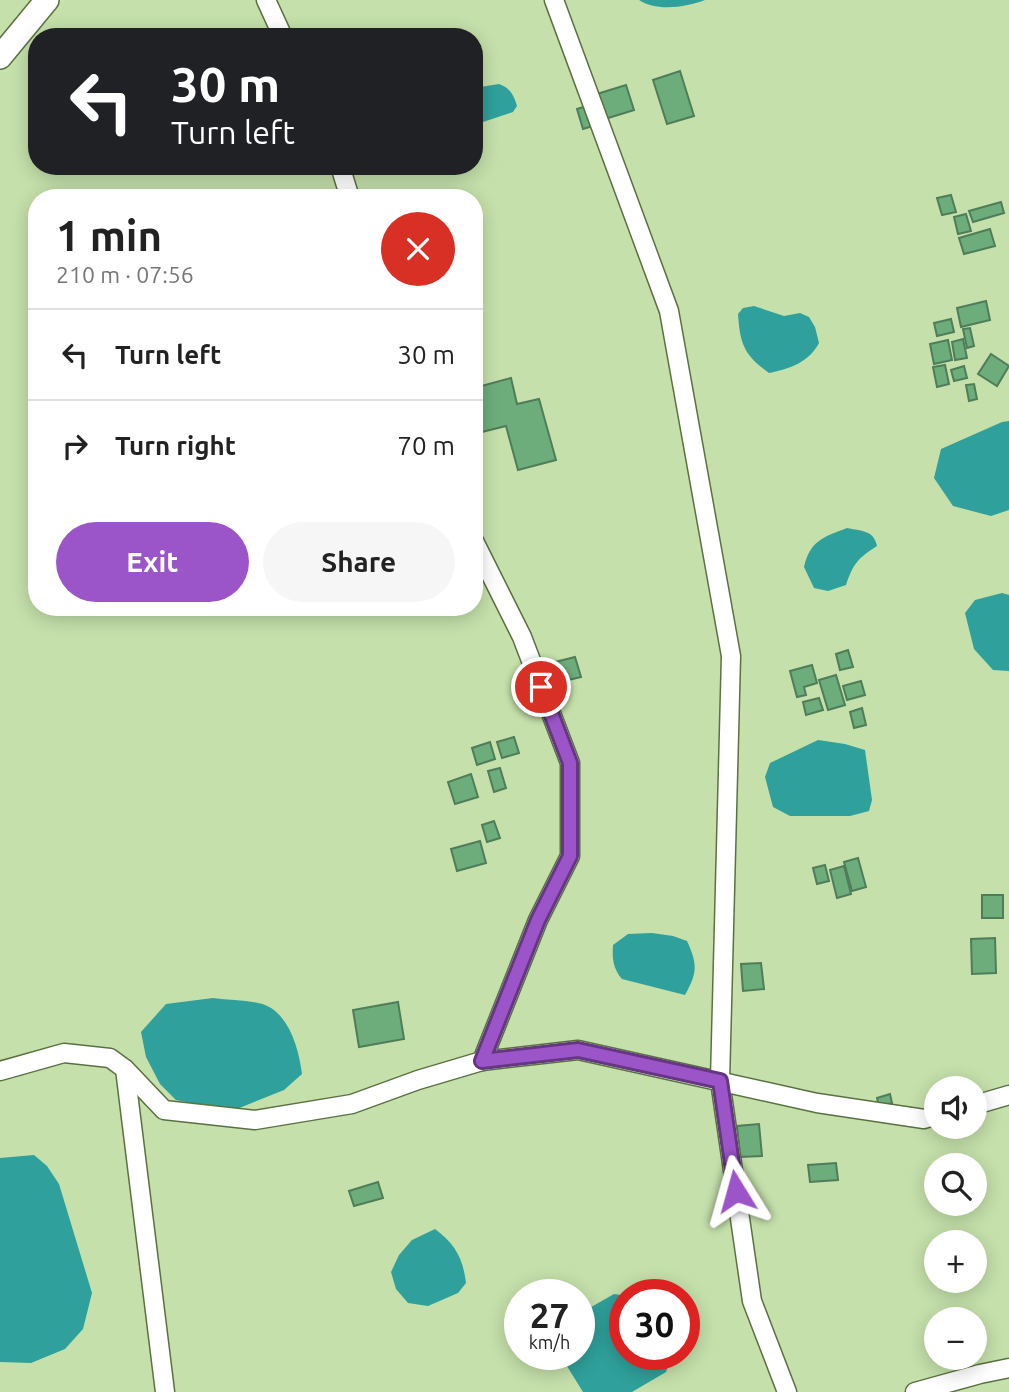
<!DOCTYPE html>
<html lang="en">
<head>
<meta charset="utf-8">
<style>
	body { margin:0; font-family:Ubuntu,sans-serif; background:#f6f6f6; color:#222; height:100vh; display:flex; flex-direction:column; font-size:26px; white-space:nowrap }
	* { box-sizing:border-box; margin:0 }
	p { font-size:23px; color:#767676 }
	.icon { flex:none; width:38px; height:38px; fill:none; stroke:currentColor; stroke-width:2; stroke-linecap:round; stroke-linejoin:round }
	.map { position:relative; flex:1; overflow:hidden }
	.sheet { position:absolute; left:28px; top:189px; width:455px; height:427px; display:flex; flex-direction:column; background:#fff; border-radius:28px; box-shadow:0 4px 18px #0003 }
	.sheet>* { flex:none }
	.guide { position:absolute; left:28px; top:28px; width:455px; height:147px; border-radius:28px; box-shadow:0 4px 18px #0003; background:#202124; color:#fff; overflow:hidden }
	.tools { position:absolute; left:924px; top:1076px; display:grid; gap:14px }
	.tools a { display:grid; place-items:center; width:63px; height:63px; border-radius:50%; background:#fff; box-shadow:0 4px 18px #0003; font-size:35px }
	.speed { position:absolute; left:504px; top:1279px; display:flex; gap:14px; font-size:35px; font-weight:700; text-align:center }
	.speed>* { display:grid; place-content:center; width:91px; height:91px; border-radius:50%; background:#fff; box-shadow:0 4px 18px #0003; line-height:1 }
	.speed small { font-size:18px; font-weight:400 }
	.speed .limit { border:10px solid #d22; background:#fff; color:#111 }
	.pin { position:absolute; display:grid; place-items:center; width:60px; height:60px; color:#fff; margin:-30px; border:4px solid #fff; border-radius:50%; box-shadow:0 2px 7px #0007 }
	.me { position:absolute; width:77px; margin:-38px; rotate:352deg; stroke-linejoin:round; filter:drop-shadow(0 0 5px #0008) }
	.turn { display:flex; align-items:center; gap:24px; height:147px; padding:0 28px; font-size:32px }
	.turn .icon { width:91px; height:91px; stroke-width:2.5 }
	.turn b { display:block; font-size:49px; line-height:60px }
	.round { display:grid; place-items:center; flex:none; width:74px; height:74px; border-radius:37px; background:#f6f6f6 }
	.headline { display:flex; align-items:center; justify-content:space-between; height:119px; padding:0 28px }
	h1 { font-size:42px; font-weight:700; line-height:52px }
	.button { display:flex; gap:14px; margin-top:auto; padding:14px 28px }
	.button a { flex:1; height:80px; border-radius:42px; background:#9c55c9; color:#fff; font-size:28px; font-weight:700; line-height:80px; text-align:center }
	.button a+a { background:#f6f6f6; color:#222 }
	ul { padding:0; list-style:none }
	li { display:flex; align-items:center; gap:21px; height:91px; padding:0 28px; border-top:2px solid #e0e0e0 }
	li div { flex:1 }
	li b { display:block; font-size:26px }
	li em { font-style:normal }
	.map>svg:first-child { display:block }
	.water { fill:#2fa09b }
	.building { fill:#6dad7b; stroke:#4f7d59; stroke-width:2 }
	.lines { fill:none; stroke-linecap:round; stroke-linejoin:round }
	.minor-casing { stroke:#5a7142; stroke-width:21 }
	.tertiary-casing { stroke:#5a7142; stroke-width:26 }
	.minor { stroke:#fff; stroke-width:18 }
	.tertiary { stroke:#fff; stroke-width:23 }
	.route-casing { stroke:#653783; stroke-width:18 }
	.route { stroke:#9c55c9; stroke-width:12 }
</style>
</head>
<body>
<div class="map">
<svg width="1009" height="1392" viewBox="0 0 1009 1392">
	<rect width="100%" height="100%" fill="#c5e0ab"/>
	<g class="water">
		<path d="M639,0H705C687,7 656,12 639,0Z"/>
		<path d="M499,84C510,88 514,95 517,106L513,112L474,125V88Z"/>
		<path d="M754,306L784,316L800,313L809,317L815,327L819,343C809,362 790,369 769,373C744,355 740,344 738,314L743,308Z"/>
		<path d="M1009,421V510L991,516L953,506L934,478L941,449L1002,422Z"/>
		<path d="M847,528C861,531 874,530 877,546C858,558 853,564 846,585L828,591L814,588L804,567C810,541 823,537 847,528Z"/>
		<path d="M1002,593L1009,595V671L993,670L974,649L965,613L975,600Z"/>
		<path d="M818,740L845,744L865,750L872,800L869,811L850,816H790L773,807L765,777L770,763Z"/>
		<path d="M652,933L673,936L687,941C698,965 697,973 685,995L622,979C613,969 612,958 613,945L628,934Z"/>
		<path d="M213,998C228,1000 244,1000 258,1003C288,1008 299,1049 302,1074L284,1090L232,1111L176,1100L160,1084L146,1057L141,1032L166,1004Z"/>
		<path d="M34,1155L47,1166L59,1184L92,1293L83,1329L65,1349L31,1363L0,1362V1158Z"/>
		<path d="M435,1229C455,1244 463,1258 466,1283L458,1293L428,1306L408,1303L396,1289L391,1272L399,1255L412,1240Z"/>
		<path d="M614,1294L621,1295L625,1301V1354L664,1355L668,1366L666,1372L632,1392H583L560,1355L579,1354V1314Z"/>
	</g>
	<g class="building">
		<path d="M680,71L694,116L667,124L653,80Z"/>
		<path d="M626,85L634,110L605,119L597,94Z"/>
		<path d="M590,105L596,125L583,129L577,109Z"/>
		<path d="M951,195L956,212L942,215L937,198Z"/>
		<path d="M1001,202L1004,213L973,222L969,211Z"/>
		<path d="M966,214L971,231L958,234L954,217Z"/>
		<path d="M990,229L995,246L964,254L959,238Z"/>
		<path d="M986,301L990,320L961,327L957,308Z"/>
		<path d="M951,319L954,332L937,336L934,323Z"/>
		<path d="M970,328L974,346L967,348L963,329Z"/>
		<path d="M963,339L967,358L955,360L952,342Z"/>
		<path d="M948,340L952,360L934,364L930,344Z"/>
		<path d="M991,354L1009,366L997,386L978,374Z"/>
		<path d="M945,365L949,384L937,387L933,367Z"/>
		<path d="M964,366L967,378L954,381L951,370Z"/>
		<path d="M511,378L517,404L539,399L556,460L518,470L506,426L474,434V388Z"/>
		<path d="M974,384L977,399L969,401L966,385Z"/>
		<path d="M848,650L853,667L840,670L836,654Z"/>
		<path d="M575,657L581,677L560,682L555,662Z"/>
		<path d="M812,665L817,683L804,687L806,695L797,697L790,671Z"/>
		<path d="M836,675L845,705L828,710L819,680Z"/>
		<path d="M861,681L865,695L847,700L843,686Z"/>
		<path d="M819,698L823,710L806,715L803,702Z"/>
		<path d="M862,708L866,725L854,728L850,712Z"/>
		<path d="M514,737L519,753L502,758L497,742Z"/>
		<path d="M490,742L495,759L477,765L472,748Z"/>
		<path d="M500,768L506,788L494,792L488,771Z"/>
		<path d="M471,774L478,797L455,804L448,782Z"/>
		<path d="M494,821L500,838L487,842L482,825Z"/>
		<path d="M480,841L486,863L457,871L451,849Z"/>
		<path d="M858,858L866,887L852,891L844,862Z"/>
		<path d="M825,865L829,881L817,884L813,868Z"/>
		<path d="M844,866L851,894L837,898L830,870Z"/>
		<rect x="982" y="895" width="21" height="23"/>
		<path d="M995,938L996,973L972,974L971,939Z"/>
		<path d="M761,963L764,989L743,991L741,964Z"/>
		<path d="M398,1002L404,1039L359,1047L353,1010Z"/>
		<path d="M890,1094L892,1103L879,1107L877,1098Z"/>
		<path d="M759,1124L762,1156L740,1157L737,1126Z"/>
		<path d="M836,1163L838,1180L810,1182L808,1165Z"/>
		<path d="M378,1182L383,1198L354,1206L349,1191Z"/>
	</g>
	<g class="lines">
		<g class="minor-casing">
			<g id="minor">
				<path d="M266,0L283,37"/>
				<path d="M554,0L669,311L731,656L720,1081L752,1301L787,1392"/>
				<path d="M340,166L350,198"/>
				<path d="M474,541L522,637L570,763V856L538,920L482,1061"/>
				<path d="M125,1069L165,1392"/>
				<path d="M0,1071L64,1053L110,1058L125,1069L164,1110L255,1120L352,1104L418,1080L482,1061L578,1050L817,1103L924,1119L936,1115"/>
				<path d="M975,1105L1009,1095"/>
				<path d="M915,1392L980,1374L1009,1368"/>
			</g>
		</g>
		<g class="tertiary-casing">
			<path id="tertiary" d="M0,57L47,0"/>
		</g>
		<use href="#minor" class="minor"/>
		<use href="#tertiary" class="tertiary"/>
	</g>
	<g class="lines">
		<g class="route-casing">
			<path id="route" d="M541,687L570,763V856L538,920L482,1061L578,1050L720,1081L736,1191"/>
		</g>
		<use href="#route" class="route"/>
	</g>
</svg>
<div class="tools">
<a><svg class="icon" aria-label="sound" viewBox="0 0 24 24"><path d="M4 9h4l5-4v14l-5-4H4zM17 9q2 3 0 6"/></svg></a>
<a><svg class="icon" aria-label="search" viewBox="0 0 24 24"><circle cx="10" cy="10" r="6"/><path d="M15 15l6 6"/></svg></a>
<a>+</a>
<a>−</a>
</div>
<div class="speed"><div>27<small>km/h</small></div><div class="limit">30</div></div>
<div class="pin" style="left:541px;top:687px;background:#d93025"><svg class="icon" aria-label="arrive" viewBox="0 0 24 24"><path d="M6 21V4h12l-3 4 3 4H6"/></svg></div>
<svg class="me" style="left:736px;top:1191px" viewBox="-20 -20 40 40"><path d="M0-17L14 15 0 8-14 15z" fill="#9c55c9" stroke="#fff" stroke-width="4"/></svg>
<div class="guide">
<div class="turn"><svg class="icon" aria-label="left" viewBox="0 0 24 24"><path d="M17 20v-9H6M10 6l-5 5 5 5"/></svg><div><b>30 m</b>Turn left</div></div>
</div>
<section class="sheet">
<div class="headline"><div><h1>1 min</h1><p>210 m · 07:56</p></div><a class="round" style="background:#d93025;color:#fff"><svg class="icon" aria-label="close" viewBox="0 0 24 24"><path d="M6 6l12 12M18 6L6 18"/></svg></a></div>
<ul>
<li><svg class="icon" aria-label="left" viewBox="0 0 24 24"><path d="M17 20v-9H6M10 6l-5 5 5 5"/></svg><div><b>Turn left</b></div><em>30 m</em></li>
<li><svg class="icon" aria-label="right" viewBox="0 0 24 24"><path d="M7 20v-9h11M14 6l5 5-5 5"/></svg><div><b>Turn right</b></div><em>70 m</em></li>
</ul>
<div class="button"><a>Exit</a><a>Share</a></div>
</section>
</div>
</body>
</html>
